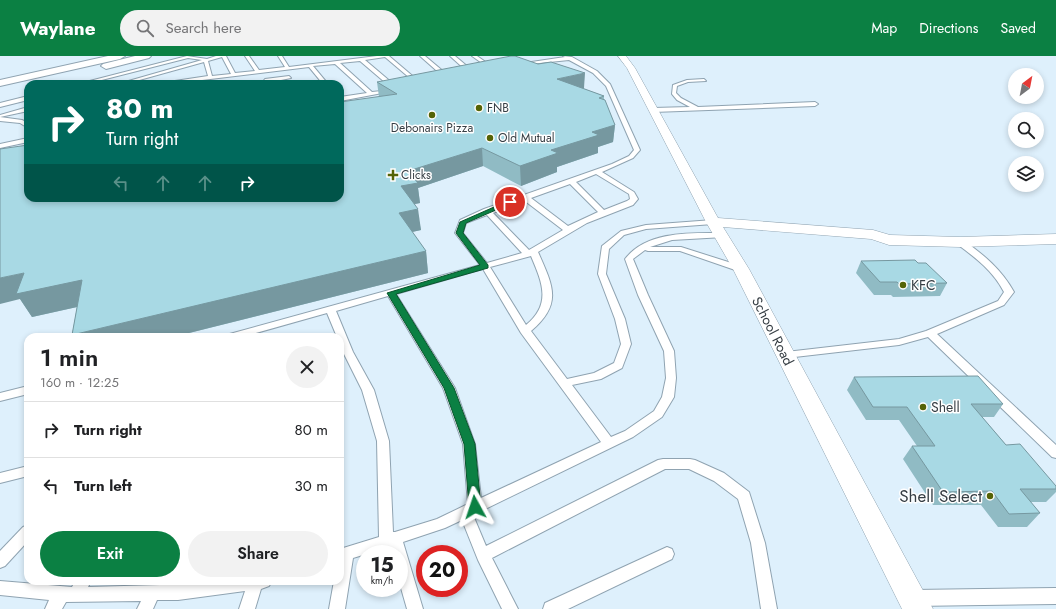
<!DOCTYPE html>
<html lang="en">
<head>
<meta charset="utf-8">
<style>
	body { margin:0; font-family:Jost,sans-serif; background:#f2f2f2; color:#202124; height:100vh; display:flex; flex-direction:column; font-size:15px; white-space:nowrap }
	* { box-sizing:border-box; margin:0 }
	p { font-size:13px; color:#757577 }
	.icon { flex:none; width:22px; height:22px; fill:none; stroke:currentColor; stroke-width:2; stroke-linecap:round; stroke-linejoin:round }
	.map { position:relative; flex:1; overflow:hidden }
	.panel { position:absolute; left:24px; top:277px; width:320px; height:252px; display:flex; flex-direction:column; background:#fff; border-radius:12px; box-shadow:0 2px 6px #0003 }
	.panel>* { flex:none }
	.hud { position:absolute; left:24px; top:24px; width:320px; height:122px; border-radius:12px; box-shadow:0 2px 6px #0003; background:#00695c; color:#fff; overflow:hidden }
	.needle { width:26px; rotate:32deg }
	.buttons { position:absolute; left:1008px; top:12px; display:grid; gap:8px }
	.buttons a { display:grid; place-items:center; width:36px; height:36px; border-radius:50%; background:#fff; box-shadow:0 2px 6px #0003; font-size:20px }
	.speed { position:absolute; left:356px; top:489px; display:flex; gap:8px; font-size:20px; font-weight:700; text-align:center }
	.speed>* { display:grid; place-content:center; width:52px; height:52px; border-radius:50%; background:#fff; box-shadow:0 2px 6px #0003; line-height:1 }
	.speed small { font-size:10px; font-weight:400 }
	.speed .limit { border:6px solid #d22; background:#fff; color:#111 }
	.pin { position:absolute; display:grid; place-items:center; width:34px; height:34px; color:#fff; margin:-17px; border:2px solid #fff; border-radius:50%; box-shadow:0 1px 4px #0007 }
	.me { position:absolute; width:44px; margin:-22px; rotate:355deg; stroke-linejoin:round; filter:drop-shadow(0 0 3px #0008) }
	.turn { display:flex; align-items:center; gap:14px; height:84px; padding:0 16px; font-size:18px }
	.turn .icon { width:52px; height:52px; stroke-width:2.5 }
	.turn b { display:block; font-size:28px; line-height:34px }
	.lanes { display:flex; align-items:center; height:38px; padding:0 16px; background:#0003; justify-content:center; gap:20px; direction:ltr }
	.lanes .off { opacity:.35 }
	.round { display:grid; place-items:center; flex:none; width:42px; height:42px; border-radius:21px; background:#f2f2f2 }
	.summary { display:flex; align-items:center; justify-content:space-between; height:68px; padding:0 16px }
	h1 { font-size:24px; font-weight:600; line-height:30px }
	.cta { display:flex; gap:8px; margin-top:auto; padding:8px 16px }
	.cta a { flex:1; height:46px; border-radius:24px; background:#0b8043; color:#fff; font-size:16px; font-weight:600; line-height:46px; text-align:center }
	.cta a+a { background:#f2f2f2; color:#202124 }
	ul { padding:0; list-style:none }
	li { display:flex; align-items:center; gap:12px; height:56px; padding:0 16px; border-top:1px solid #e0e0e0 }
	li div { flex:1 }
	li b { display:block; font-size:15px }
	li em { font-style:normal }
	header { display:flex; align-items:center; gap:24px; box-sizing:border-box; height:56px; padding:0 20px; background:#0b8043; color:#fff }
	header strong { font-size:19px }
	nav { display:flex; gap:22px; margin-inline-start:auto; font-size:14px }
	.search { width:280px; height:36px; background:#f2f2f2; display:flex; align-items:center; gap:10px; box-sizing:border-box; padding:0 14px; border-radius:22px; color:#757577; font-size:15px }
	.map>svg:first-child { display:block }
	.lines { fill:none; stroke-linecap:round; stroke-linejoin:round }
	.service-casing { stroke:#8fa3b1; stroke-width:2 }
	.minor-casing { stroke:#8fa3b1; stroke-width:1 }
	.motorway-casing { stroke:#8fa3b1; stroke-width:2 }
	.service { fill:#fff; fill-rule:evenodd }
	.minor { fill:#fff; fill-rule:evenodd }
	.motorway { fill:#fff; fill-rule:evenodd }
	.wall { fill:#90bbc4 }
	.shaded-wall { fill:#7698a0 }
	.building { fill:#a8d9e4; stroke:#7698a0 }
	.route { fill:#0b8043; stroke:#07532c }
	.poi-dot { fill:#556306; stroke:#fff; stroke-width:1.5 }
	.labels { text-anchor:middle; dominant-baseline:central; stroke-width:3; stroke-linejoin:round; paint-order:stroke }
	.far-poi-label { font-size:12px; fill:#363e44; stroke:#fff; text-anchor:start }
	.poi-label { font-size:14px; fill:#363e44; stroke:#fff; text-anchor:start }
	.street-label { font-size:14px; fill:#363e44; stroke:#fff }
	.near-poi-label { font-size:17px; fill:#363e44; stroke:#fff; text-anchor:end }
</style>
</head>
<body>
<header>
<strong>Waylane</strong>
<div class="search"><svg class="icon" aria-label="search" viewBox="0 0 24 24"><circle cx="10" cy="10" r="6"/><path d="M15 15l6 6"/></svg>Search here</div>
<nav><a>Map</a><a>Directions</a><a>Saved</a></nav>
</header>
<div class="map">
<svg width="1056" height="553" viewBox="0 0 1056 553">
	<rect width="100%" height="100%" fill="#def0fc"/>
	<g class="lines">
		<g class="service-casing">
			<g id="service">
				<path d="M187,0L207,3L216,0H226L235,17L255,15L245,0H249L259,14L285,11L278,0H282L289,11L377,0H389L422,28L418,29L385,1L365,4L398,32V34H394L360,5L340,7L372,36L391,34L393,35L340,45V41L367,37L335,8L313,10L328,28H323L309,11L169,28H155L208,20L204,6L125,28H118L202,4L188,2L86,28H78ZM222,1L231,18L212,20L208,5Z"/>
				<path d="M420,0H425L450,21V23H446Z"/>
				<path d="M450,0H455L474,16V18H470Z"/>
				<path d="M472,0H477L494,12L490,13Z"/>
				<path d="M563,0L572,1L597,15L610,28L640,94L633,102L602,116L634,136L638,143L633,149L587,167L538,196C553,230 563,248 531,275L567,323L594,317L614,307L621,288L615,263L598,218L602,190L621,175L646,169L713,164L717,166L713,168L646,173L624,179L609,193L606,218L625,263L631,288L622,312L601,323L572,329L611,381L625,375L654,355L662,341L666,322L664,295L638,239L625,203C647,175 689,177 721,177L725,179L724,181L672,184L650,191H681L744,211L745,213L744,215H738L680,195H648L645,194L633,203L648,239L674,295L676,322L674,341L662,361L633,381L473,459L486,490L658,404L663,403H690L695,404L724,417L749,436L765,487L777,553H761L751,487L738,443L714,425L689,413H665L492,502L518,553H502L478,504L462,464L445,472L403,486L423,553H407L399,525V498H391L389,491L353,502L345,553H329L334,525H340V493L379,481L377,385L362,334L343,296L340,289V281H337L327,257L242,281H225L226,279L480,209L455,177L460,164L484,153L612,108L629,100L634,94L606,30L593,17L569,4L520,9L518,8L565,1ZM596,118L629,138L630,143L627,145L604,154L576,126ZM570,128L598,156L568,170L531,142ZM525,145L563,174L529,194L493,157ZM487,159L522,197L487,207L463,177L466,167ZM531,200C542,226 552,248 526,269L490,211ZM483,213L521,277L601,386L481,442L475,388L455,332L396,238ZM388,240L443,332L463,388L468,448L437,463L395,476H393L389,385L374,334L353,296L336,255Z"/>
				<path d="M289,20L291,22L261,28L265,23Z"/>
				<path d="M704,23L706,25L688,26L677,30L676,37L681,42L698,51L815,46L818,48L815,50L653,56L650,54L653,52L690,51L677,44L672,38L673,29L687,24Z"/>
				<path d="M28,40V44L0,51V47Z"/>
				<path d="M28,51V55L0,61V59Z"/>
				<path d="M0,61L22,64L28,67V72L20,67L0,65Z"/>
				<path d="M28,82V86L0,92V88Z"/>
				<path d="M957,184H963C984,199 1001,213 1014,236L1004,249L937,278L1056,389V402L1052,401L928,281L899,289L786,302L781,299L786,296L899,283L926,275L998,245L1004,236C993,215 976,202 957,188Z"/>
				<path d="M28,330V338L0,345V337Z"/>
				<path d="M28,410V420L0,427V417Z"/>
				<path d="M28,469V485L5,510L0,512V495L23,471Z"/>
				<path d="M667,491L672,493L674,498L672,503L568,553H543L545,547Z"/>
				<path d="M0,525L72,531L75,525H91L88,531L160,529L162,525H178L176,528L205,525H272L269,530L261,533L255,553H239L245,535L178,544H157L153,553H137L141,545L66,546L62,553H45L49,544L0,539Z"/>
				<path d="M1056,532V548L914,550L908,547L906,542L908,537L914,534Z"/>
			</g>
		</g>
		<g class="minor-casing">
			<path id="minor" d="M618,0H626L635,12L718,162L873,174L890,179L960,181L1056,178V188L960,191L889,189L871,183L723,171L749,213L933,553H902L733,213L706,166L627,12Z"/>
		</g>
		<g class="motorway-casing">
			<g id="motorway">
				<path d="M108,0H125L120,3L0,30V24Z"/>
				<path d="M135,0H151L149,2L106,13L101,10L103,8Z"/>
			</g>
		</g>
		<use href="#service" class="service"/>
		<use href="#minor" class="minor"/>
		<use href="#motorway" class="motorway"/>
	</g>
	<g class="wall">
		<path d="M377,26L584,32H582L604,40V43L615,69L613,86L598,91V97L557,111V116L521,130L483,110L418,132L420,147L415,148L421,174L412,176L426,195L428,217L173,281H73L72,279L77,251L32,261L20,243L379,41Z"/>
		<path d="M861,205L918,207L947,227L940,240L893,241L891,239H874L856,217Z"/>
		<path d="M854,321L1003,348L994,361H982L1006,389L1056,430V436L1046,446H1030L1040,457L1027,471H998L981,449H933L903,403L912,390H917L899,364H866L847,334Z"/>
	</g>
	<g class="shaded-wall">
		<path d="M585,17L584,32L557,39V23Z"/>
		<path d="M615,69L613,86L598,91V97L557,111V116L521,130L520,110L551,94L592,76Z"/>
		<path d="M482,92L483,110L418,132L420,147L404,150L401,130L408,115Z"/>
		<path d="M418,153L421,174L403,178L399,157Z"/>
		<path d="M426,195L428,217L173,281H73L72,279Z"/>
		<path d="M24,217L82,224L95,247L32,261L20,243L0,248V222Z"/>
	</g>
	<g class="building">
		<path d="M511,0H515L538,8L551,6L585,17L557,23L604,40L599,42L605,44L615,69L592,76L599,79L551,94L558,97L520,110L482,92L408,115L418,127L401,130L418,153L399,157L426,195L72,279L82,224L16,238L24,217L0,222V93L28,89V142H340V46L397,38L377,26Z"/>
		<path d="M915,204L918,207H926L947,227L899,228L897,226H880L861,205Z"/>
		<path d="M978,320L1003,348H971L1006,389L1020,388L1056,430V433H1020L1040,457L1009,458L992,435L943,436L912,390H935L907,351H873L854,321Z"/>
	</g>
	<path class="route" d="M510,144L513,146L512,147L466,167L463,177L488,209V212L396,238L454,332L475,388L481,451L479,455L475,457L470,455L469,451L464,388L444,332L387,237L480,209L456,177L460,166Z"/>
	<g class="poi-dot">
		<circle cx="479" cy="52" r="4"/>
		<circle cx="432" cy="59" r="4"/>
		<circle cx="490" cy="82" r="4"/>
		<path d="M391 113h4v4h4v4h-4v4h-4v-4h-4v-4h4z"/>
		<circle cx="903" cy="229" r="4"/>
		<circle cx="923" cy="351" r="4"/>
		<circle cx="990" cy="440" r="4"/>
	</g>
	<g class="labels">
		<g class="far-poi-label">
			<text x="487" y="52">FNB</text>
			<text x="432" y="72" text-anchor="middle">Debonairs Pizza</text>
			<text x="498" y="82">Old Mutual</text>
			<text x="401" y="119">Clicks</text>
		</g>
		<g class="poi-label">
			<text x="911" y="229">KFC</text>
			<text x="931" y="351">Shell</text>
		</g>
		<g class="street-label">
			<text transform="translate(773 275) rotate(63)">School Road</text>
		</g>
		<g class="near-poi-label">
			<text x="982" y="440">Shell Select</text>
		</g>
	</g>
</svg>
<div class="buttons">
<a><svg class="needle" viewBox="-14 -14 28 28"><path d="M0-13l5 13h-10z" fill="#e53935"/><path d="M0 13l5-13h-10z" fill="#757577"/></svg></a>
<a><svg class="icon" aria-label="search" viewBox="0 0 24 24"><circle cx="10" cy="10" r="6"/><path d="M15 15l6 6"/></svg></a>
<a><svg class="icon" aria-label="layers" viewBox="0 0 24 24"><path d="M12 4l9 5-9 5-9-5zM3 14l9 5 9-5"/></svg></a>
</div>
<div class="speed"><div>15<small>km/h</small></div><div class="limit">20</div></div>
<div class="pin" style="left:510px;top:146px;background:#d93025"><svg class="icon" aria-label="arrive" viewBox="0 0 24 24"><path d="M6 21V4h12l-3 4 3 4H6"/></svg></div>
<svg class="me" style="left:475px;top:451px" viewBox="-20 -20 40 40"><path d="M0-17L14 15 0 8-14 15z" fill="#0b8043" stroke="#fff" stroke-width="4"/></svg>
<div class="hud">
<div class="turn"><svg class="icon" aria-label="right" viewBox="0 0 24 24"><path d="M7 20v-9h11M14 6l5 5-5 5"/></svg><div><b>80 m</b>Turn right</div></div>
<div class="lanes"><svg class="icon off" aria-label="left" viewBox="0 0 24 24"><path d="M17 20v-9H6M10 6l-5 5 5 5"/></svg><svg class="icon off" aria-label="ahead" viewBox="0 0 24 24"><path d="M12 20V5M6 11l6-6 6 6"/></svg><svg class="icon off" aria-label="ahead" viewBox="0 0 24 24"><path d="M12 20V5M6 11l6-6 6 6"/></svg><svg class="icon" aria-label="right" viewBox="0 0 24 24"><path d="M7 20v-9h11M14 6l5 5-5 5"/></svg></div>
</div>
<section class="panel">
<div class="summary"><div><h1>1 min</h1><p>160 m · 12:25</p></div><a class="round"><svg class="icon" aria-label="close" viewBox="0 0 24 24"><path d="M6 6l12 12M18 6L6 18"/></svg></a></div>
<ul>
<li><svg class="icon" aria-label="right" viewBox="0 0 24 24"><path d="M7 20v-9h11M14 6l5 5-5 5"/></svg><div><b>Turn right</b></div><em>80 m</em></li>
<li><svg class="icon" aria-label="left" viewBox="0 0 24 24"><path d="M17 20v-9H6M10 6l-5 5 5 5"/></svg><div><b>Turn left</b></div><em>30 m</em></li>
</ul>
<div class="cta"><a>Exit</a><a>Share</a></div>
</section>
</div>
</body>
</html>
